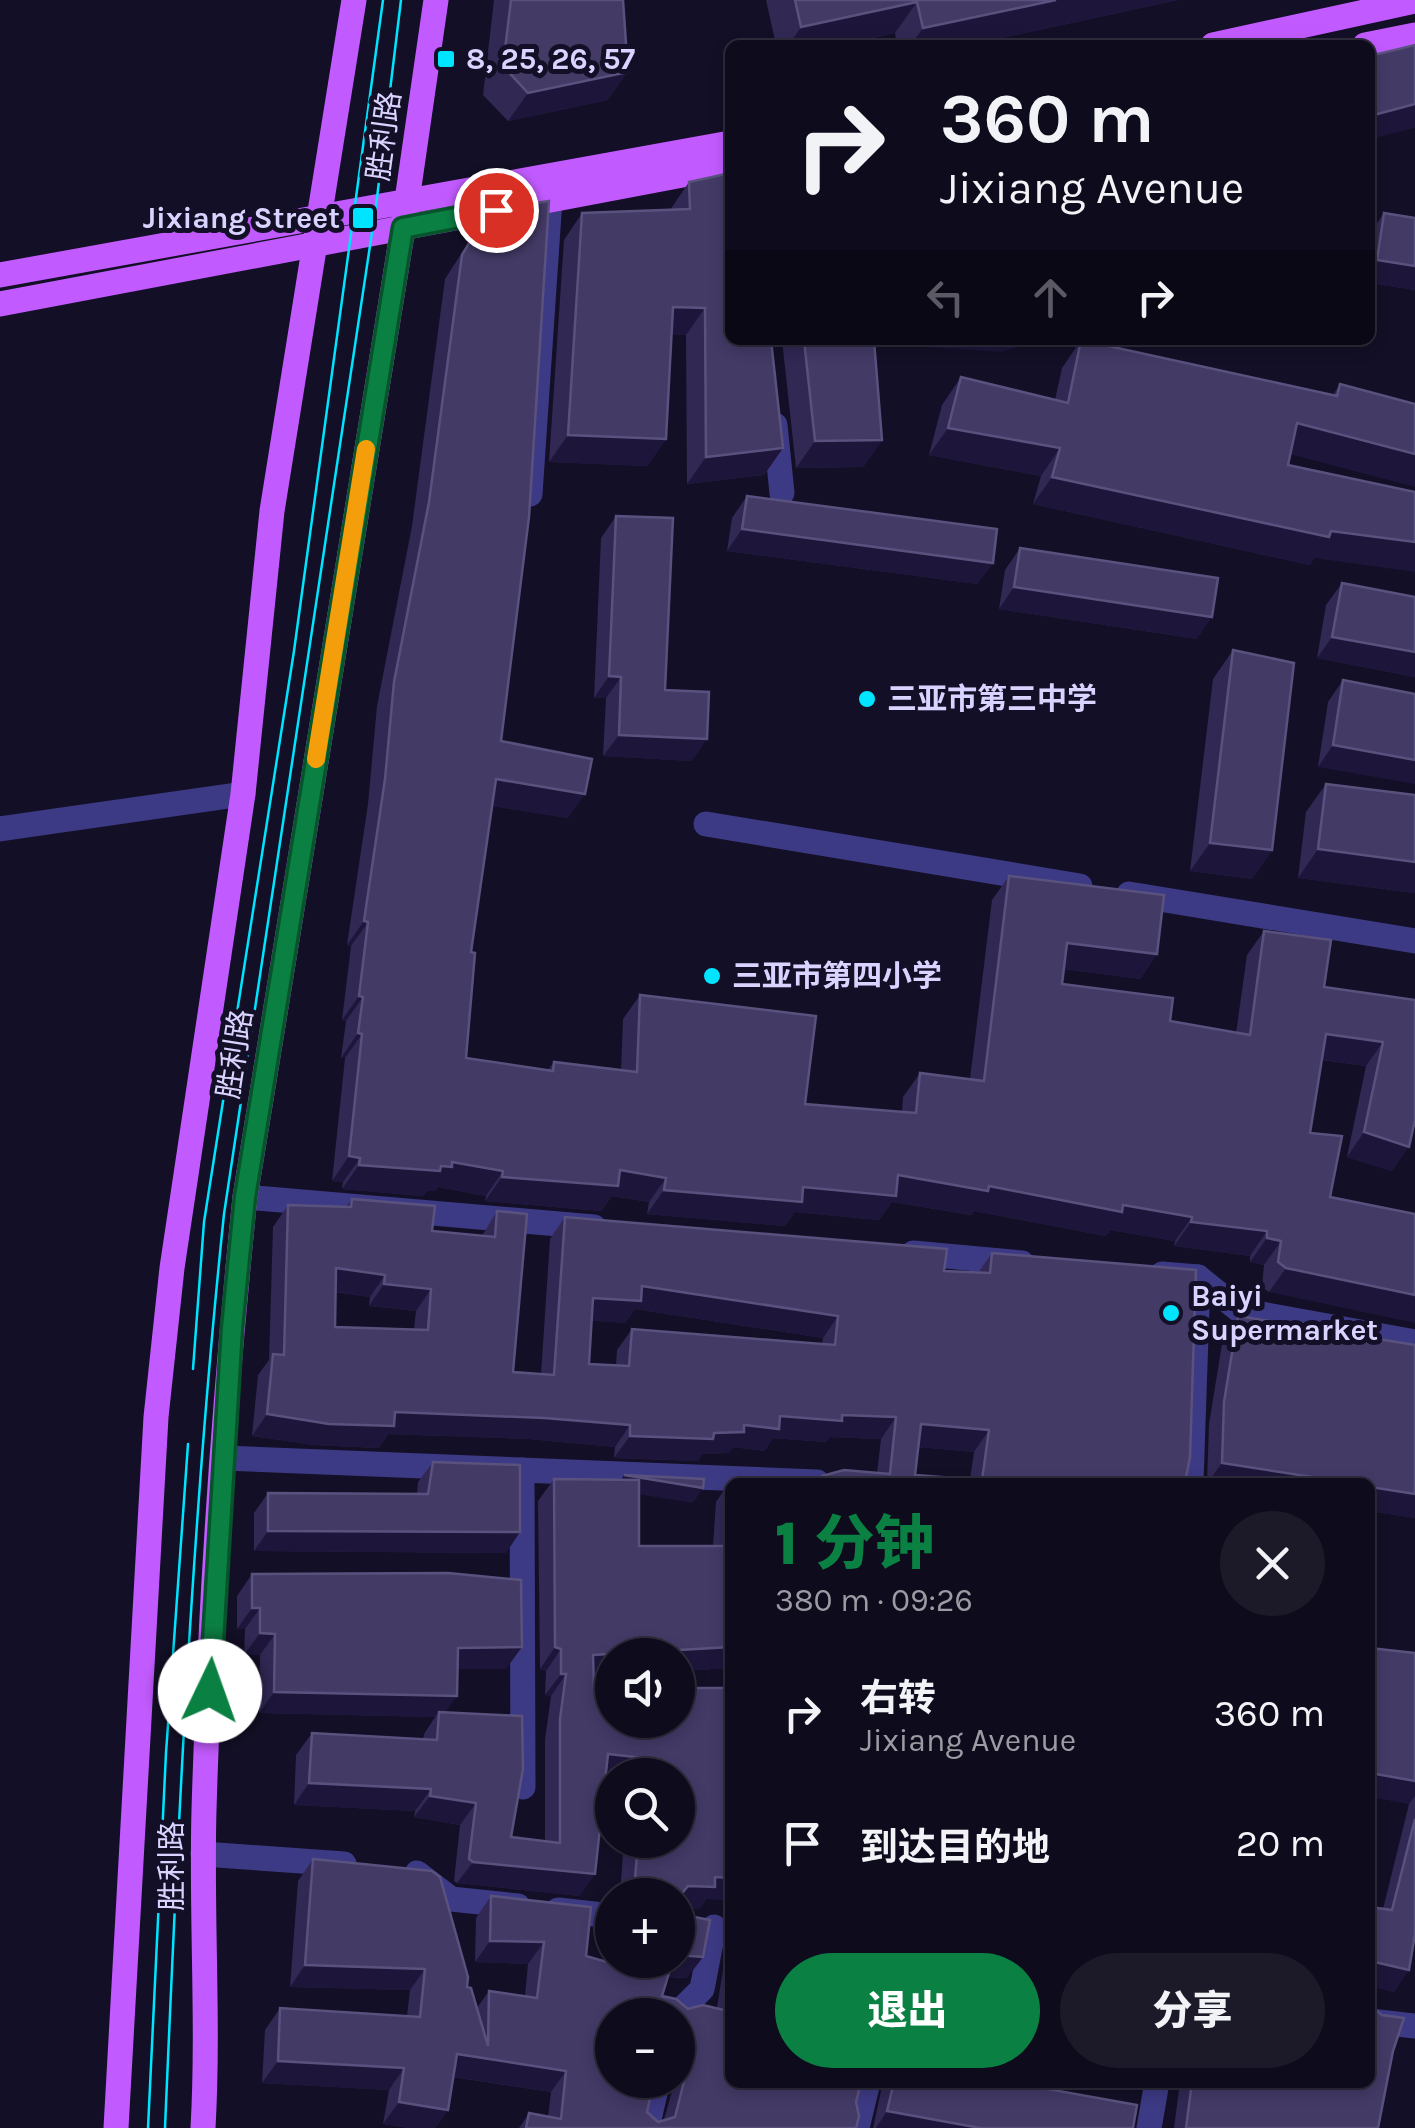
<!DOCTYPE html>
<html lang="zh">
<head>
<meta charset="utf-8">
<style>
	body { margin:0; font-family:Karla,"Noto Sans SC",sans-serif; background:#1c1929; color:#f1f3f6; height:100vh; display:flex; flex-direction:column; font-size:38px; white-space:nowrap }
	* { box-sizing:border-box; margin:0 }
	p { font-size:32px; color:#9b9ba3 }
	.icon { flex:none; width:55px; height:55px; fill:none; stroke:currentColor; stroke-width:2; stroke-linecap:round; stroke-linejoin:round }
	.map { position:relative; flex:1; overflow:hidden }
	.side { position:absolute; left:725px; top:1478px; width:650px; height:610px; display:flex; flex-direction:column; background:#0e0b1c; border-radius:15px; box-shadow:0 5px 15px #0003,0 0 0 2px #2e2b3b }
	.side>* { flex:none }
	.banner { position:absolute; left:725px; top:40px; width:650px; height:305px; border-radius:15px; box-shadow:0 5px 15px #0003,0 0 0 2px #2e2b3b; background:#0e0b1c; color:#f1f3f6; overflow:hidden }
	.controls { position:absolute; left:595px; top:1638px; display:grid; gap:20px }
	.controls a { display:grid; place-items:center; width:100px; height:100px; border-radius:50%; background:#0e0b1c; box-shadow:0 5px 15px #0003,0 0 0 2px #2e2b3b; font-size:50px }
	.pin { position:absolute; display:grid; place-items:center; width:85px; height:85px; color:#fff; margin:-42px; border:5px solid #fff; border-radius:50%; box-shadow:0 2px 10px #0007 }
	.me { position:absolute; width:110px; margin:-55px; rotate:3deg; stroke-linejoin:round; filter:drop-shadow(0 0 8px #0008) }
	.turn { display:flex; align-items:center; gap:35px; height:210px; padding:0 50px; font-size:45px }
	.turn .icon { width:130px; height:130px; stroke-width:2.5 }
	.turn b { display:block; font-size:70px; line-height:85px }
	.lanes { display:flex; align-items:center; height:95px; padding:0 50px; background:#0003; justify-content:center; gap:50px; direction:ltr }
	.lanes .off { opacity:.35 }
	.round { display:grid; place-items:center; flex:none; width:105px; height:105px; border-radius:52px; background:#1c1929 }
	.summary { display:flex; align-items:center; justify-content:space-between; height:170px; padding:0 50px }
	h1 { font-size:60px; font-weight:800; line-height:75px; color:#0b8043 }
	.cta { display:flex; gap:20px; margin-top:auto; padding:20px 50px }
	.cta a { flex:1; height:115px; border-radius:60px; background:#0b8043; color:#fff; font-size:40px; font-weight:800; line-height:115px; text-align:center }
	.cta a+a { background:#1c1929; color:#f1f3f6 }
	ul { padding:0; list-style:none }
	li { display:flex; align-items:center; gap:30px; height:130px; padding:0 50px }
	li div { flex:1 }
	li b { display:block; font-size:38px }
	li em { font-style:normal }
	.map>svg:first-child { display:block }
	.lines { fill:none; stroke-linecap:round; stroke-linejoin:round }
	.minor { stroke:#3d3a85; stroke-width:25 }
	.major { stroke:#c25bff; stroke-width:25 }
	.tram { stroke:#00e5ff; stroke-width:2.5 }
	.wall { fill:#312854; fill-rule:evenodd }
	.shaded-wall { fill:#1d163a }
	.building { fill:#433a66; stroke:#5a527e; stroke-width:2.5; fill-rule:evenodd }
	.route-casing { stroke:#07532c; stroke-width:25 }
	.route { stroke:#0b8043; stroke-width:18 }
	.slow { stroke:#f59e0b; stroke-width:18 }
	.poi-dot { fill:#00e5ff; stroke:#130f26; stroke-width:4 }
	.labels { text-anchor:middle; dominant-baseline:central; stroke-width:10; stroke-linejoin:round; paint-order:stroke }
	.poi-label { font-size:30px; font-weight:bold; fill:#d9d4ff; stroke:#130f26; text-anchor:start }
	.street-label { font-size:30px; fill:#d9d4ff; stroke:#130f26 }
</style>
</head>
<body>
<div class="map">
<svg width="1415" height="2128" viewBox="0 0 1415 2128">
	<rect width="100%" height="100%" fill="#130f26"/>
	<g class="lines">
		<g class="minor">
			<path d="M775,425L782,493"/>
			<path d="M530,494L550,199"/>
			<path d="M706,824L1080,886"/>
			<path d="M0,829L243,794"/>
			<path d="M1129,894L1415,941"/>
			<path d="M245,1197L594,1227"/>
			<path d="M913,1253L1022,1263"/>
			<path d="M1162,1274L1198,1277L1239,1310L1415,1342"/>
			<path d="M223,1458L817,1482"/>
			<path d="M522,1470L523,1787"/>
			<path d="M1191,1482L1198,1277"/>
			<path d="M203,1854L344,1864"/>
			<path d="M417,1873L451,1899L518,1906"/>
			<path d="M558,1910L612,1916"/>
			<path d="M676,2015L702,1989L714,1927"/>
			<path d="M1370,2021L1415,2026"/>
			<path d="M647,2128L658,2080"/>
			<path d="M857,2128L868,2082"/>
			<path d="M1149,2128L1157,2082"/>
		</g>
		<g class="major">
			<path d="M1213,45L1415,1"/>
			<path d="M1365,45L1415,35"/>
			<path d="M0,275L730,143"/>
			<path d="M0,304L730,166"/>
			<path d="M116,2128L156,1417L172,1268L243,794L272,511L354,0"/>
			<path d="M203,2128C209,2022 201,1916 204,1810C210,1606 224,1400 245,1197L403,228L436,0"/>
		</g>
		<g class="tram">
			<path d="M193,1369L204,1222L294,651L383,0"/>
			<path d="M148,2128L166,1753L188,1444"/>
			<path d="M165,2128C178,1823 192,1518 224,1214L376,206L401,0"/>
		</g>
	</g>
	<g class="wall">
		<path d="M494,0H623L608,100L508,121L483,95Z"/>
		<path d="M766,0H1178L970,45H897L895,33L842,45H776Z"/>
		<path d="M689,182L783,448L764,475L687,484L686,335L672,334L666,439L647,466L549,462L564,240L582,213L670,210Z"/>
		<path d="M501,208V741L568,818L492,806L471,952L466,1058L548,1070L554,1062L621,1070L623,1019L640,995L805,1104L902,1112L903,1097L920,1073L970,1079L992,900L1009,876L1157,954L1140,979L1064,969L1062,984L1170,1021L1236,1033L1247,955L1264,931L1324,987L1415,1000L1392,1171L1347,1157L1366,1066L1321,1060L1310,1133L1330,1197L1415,1214L1269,1292L1262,1287L1264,1265L1250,1262V1256L1174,1246L1175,1241L1110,1230L1106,1236L974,1211L971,1215L892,1202L879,1220L795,1212L785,1226L647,1214L649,1202L612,1196L601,1211L485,1201L486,1196L438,1187L435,1191H427L423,1196L342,1189L343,1182L332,1181L345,1058H341L346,1021L342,1020L351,946L347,945L368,804L377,706L412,526L445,279L481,223L490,224Z"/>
		<path d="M1384,213L1415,218V290L1370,283V233Z"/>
		<path d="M782,340H874L882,440L863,467L796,468Z"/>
		<path d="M1081,340L1333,395L1340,384L1415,404L1290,454L1288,465L1314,558L1310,565L1033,504L1041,476L929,455L942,405L961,377L1055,400L1062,368Z"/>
		<path d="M747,496L993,563L977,584L727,551L732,518Z"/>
		<path d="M616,516L665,690L692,761L603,756L606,698H594L601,538Z"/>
		<path d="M1020,548L1197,639L999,609L1005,570Z"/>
		<path d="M1342,583L1415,597V677L1317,658L1326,605Z"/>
		<path d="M1233,650L1272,850L1252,879L1190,871L1213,679Z"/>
		<path d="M1343,680L1415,694L1318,767L1328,702Z"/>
		<path d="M1326,784L1415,795V893L1298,878L1306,812Z"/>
		<path d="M352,1199L432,1231L482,1236L497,1211L513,1372L541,1374L550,1239L565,1217L944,1271L978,1273L992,1253L1185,1482H818L822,1476L877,1473L881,1439L830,1437L826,1442L773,1438L764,1451L733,1447L729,1453L702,1454L698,1461L614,1458L615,1447L529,1439L388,1434L379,1448L314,1445L252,1436L258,1375L269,1360L273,1227L288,1205L346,1207ZM336,1292L370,1297L369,1306L416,1311L414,1329L335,1327ZM635,1309L823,1338L822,1344L632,1329L617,1350L616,1365L589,1364L591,1320L625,1323ZM918,1447L974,1452L970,1479L915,1475Z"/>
		<path d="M1238,1316L1415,1518L1370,1511V1482H1207L1209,1424L1223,1338Z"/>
		<path d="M433,1462L506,1553L254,1551V1513L268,1493L417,1494L418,1482Z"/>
		<path d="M554,1479L693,1503L639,1494V1546H713L716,1502L731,1480L771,1482H730V1668L678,1671V1655H612V1675L594,1676V1687L678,1720L706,1899L699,1909L682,1908L687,1978L668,1977L662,1996L688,2009L717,2008L725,1957L730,1950V2082L856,2102V2128H519L529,2113L548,2117L551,2092L453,2077L448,2110L435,2128H409L383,2124L389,2090L262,2083L265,2030L280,2008L407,2016L410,1990L290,1987L298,1881L313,1859L467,1987L477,2008L489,1991L525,1996L528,1964L475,1962L476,1918L491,1896L586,1956L615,1964V1960H678V1895H620L624,1840H678V1775H612L606,1777L580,1896L457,1883L454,1881L460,1825L414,1817L415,1811L294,1805L296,1755L312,1733L423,1739L424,1734L435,1717L259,1713L260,1655H244L245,1629H237V1596L252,1574L506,1669H458L445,1712L511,1837L545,1841V1740L551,1696L545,1695L546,1671L540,1669L538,1501ZM612,2015H678V2080H673L674,2084L664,2120L658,2122L647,2112Z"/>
		<path d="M1415,1653V1939L1394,1992L1370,1986V1907L1383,1909L1409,1804Z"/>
		<path d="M1393,2051L1378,2128H1174L1180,2082H1370Z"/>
		<path d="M883,2082H1031V2086L1133,2128H873Z"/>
	</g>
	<g class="shaded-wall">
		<path d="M1056,0H1178L970,45H911L923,28Z"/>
		<path d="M917,2L895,33L842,45H789L801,27Z"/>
		<path d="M628,72L608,100L508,121L528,93Z"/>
		<path d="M1415,104V128L1370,139V116Z"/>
		<path d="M1377,260L1415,266V290L1370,283V271Z"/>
		<path d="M673,307L705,308L686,335L654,334Z"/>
		<path d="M931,340H1029L1027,344L1001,352L927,347Z"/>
		<path d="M1297,423L1415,454V487L1278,451Z"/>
		<path d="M948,428L1060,448L1041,476L929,455Z"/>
		<path d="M568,435L666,439L647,466L549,462Z"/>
		<path d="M882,440L863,467L796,468L815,441Z"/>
		<path d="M783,448L764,475L687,484L706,457Z"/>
		<path d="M1052,477L1331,531L1415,542V572L1314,558L1310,565L1033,504Z"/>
		<path d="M742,529L993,563L977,584L727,551Z"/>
		<path d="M1014,587L1212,617L1197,639L999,609Z"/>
		<path d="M1332,637L1415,652V677L1317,658Z"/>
		<path d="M609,676L621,677L606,698H594Z"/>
		<path d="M619,735L707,739L692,761L603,756Z"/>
		<path d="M1333,745L1415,760V784L1318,767Z"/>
		<path d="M496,779L585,794L568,818L479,804Z"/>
		<path d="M1210,843L1272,850L1252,879L1190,871Z"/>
		<path d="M1318,849L1415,862V893L1298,878Z"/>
		<path d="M364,921L368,922L351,946L347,945Z"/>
		<path d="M1067,943L1157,954L1140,979L1050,967Z"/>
		<path d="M359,996L363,997L346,1021L342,1020Z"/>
		<path d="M358,1033L362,1034L345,1058H341Z"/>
		<path d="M1326,1034L1383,1042L1366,1066L1309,1058Z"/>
		<path d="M1364,1132L1409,1147L1392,1171L1347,1157Z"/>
		<path d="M349,1156L360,1158L343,1182L332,1181Z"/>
		<path d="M452,1162L503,1171L486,1196L438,1187L435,1191H427L423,1196L342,1189L359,1165L441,1166Z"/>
		<path d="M620,1170L666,1178L649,1202L612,1196L601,1211L485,1201L502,1177Z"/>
		<path d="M898,1175L1123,1205L1192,1217L1175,1241L1110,1230L1106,1236L974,1211L971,1215L892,1202L879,1220L795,1212L785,1226L647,1214L664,1190L803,1187Z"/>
		<path d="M1191,1222L1267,1231L1250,1256L1174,1246Z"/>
		<path d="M1267,1238L1281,1241L1264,1265L1250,1262Z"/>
		<path d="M336,1268L385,1275L370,1297L321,1289Z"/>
		<path d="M1286,1268L1415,1295V1323L1269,1292Z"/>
		<path d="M384,1284L431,1289L416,1311L369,1306Z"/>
		<path d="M642,1286L838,1316L823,1338L635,1309L625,1323L578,1320L593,1298Z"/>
		<path d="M395,1412L544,1418L630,1425L615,1447L529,1439L388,1434L379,1448L314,1445L252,1436L267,1414Z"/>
		<path d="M842,1415L896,1417L881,1439L830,1437L826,1442L773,1438L764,1451L733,1447L729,1453L702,1454L698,1461L614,1458L630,1436L714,1433L780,1416Z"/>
		<path d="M921,1424L989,1430L974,1452L905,1446Z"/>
		<path d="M1222,1463L1344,1482H1208Z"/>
		<path d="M624,1475L703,1488L693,1503L614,1490Z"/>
		<path d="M1370,1487L1415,1494V1518L1370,1511Z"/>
		<path d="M268,1531L520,1532L506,1553L254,1551Z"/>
		<path d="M252,1608H260L245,1629H237Z"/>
		<path d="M260,1633L275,1634L260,1655H244Z"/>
		<path d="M522,1647L506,1669H443L458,1648Z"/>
		<path d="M555,1647L561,1649L546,1671L540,1669Z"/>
		<path d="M730,1647V1668L678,1671V1655H612V1675L578,1677L593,1655Z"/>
		<path d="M561,1674H566L551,1696L545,1695Z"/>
		<path d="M274,1692L457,1696L442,1717L439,1712L435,1717L259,1713Z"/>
		<path d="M608,1754L644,1758L632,1775H612V1778L593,1776Z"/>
		<path d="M1370,1773L1415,1781V1796L1409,1804L1370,1797Z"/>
		<path d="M309,1783L431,1789L415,1811L294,1805Z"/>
		<path d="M430,1796L476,1803L460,1825L414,1817Z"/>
		<path d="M473,1862L595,1874L580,1896L457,1883Z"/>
		<path d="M715,1877L730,1878V1901L706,1899L699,1909L678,1908V1898L688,1886Z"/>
		<path d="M490,1941L544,1942L528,1964L475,1962Z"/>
		<path d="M678,1955L703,1957L687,1978L659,1976L671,1960H678Z"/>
		<path d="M1370,1961L1409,1970L1394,1992L1370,1986Z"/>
		<path d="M305,1965L425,1969L410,1990L290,1987Z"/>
		<path d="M457,2054L566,2071L551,2092L442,2075Z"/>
		<path d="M278,2061L404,2068L389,2090L262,2083Z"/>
		<path d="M399,2102L448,2110L435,2128H409L383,2124Z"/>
		<path d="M887,2111L980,2128H876Z"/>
	</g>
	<g class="building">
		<path d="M511,0H623L628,72L528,93L503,66Z"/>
		<path d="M795,0H1056L923,28L917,2L801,27Z"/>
		<path d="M1415,45V104L1370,116V56Z"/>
		<path d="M730,173V340H771L783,448L706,457L705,308L673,307L666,439L568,435L582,213L690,209L689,182Z"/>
		<path d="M549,201L529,517L501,741L592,759L585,794L496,779L471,952L475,953L466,1058L553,1071L554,1062L637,1072L640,995L816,1016L805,1104L916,1113L920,1073L984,1081L1009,876L1164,895L1157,954L1067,943L1062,984L1173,998L1170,1021L1250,1035L1264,931L1331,940L1324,987L1415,1000V1120L1409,1147L1364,1132L1383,1042L1326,1034L1310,1133L1342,1136L1330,1197L1415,1214V1295L1286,1268L1278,1262L1281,1241L1267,1238V1231L1191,1222L1192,1217L1123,1205L1122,1212L989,1186L988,1191L898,1175L896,1196L803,1187L802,1202L664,1190L666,1178L620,1170L618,1186L502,1177L503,1171L452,1162V1167L441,1166L440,1171L359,1165L360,1158L349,1156L362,1034L358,1033L363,997L359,996L368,922L364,921L385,779L394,682L429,502L462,255L481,223L497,225L501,208Z"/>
		<path d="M1384,213L1415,218V266L1377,260Z"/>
		<path d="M804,340H874L882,440L815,441Z"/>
		<path d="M1081,340L1337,396L1340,384L1415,404V454L1297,423L1288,465L1415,492V542L1331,531L1329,537L1052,477L1060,448L948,428L961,377L1068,403Z"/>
		<path d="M747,496L997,529L993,563L742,529Z"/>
		<path d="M616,516L673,518L665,690L709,692L707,739L619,735L621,677L609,676Z"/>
		<path d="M1020,548L1218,578L1212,617L1014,587Z"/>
		<path d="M1342,583L1415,597V652L1332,637Z"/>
		<path d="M1233,650L1294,663L1272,850L1210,843Z"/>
		<path d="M1343,680L1415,694V760L1333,745Z"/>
		<path d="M1326,784L1415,795V862L1318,849Z"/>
		<path d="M352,1199L435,1206L432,1231L495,1237L497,1211L527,1214L513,1372L554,1375L565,1217L947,1249L944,1271L990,1273L992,1253L1196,1270L1190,1457L1185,1482H822V1476L844,1470L890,1474L896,1417L842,1415V1421L780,1416L779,1429L744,1425V1432L714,1433L713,1439L630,1436V1425L544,1418L395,1412L394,1426L329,1424L267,1414L273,1354L284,1355L288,1205L351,1207ZM336,1268L385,1275L384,1284L431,1289L428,1330L335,1327ZM642,1286L838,1316L835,1345L632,1329L629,1366L589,1364L593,1298L641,1301ZM921,1424L989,1430L982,1480L915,1475Z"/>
		<path d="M1238,1316L1415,1345V1494L1370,1487V1482H1344L1222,1463L1224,1402Z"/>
		<path d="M433,1462L520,1465V1532L268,1531V1493L428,1494Z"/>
		<path d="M624,1475L704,1479L703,1488Z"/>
		<path d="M554,1479L639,1480V1546H728L730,1498V1647L593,1655L594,1687H612V1720H678V1688H730V1878L715,1877V1887L688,1886L678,1898V1895H643L635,1880L638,1840H678V1775H643L644,1758L608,1754L595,1874L473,1862L469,1859L476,1803L430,1796L431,1789L309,1783L312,1733L437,1740L439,1712L522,1716L523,1769L511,1837L560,1843V1719L566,1674H561V1649L555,1647Z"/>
		<path d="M731,1480L771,1482H731Z"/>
		<path d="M448,1573L521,1580L522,1647L458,1648L457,1696L274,1692L275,1634L260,1633V1608H252V1574Z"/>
		<path d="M1370,1648L1415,1653V1781L1370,1773Z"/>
		<path d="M1415,1819V1934L1409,1970L1370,1961V1907L1392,1910Z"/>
		<path d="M313,1859L432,1871L440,1877L468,1977L467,1987L471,1988L488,2046L489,1991L537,1998L544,1942L490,1941L491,1896L591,1907L586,1956L628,1968L629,1960H673L662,1996L676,1999L688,2009L703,2005L728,2011L730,2001V2082H861L856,2102L859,2116L856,2128H526L529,2113L561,2119L566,2071L457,2054L448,2110L399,2102L404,2068L278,2061L280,2008L420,2017L425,1969L305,1965ZM612,2015H678V2044L684,2046L689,2062L675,2117L658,2122L647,2112L654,2080H612Z"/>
		<path d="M678,1899L684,1915L710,1920L703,1957L678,1955Z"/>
		<path d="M1370,2006L1382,2015L1404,2018L1393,2051L1378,2128H1186L1192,2082H1370Z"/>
		<path d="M894,2082H1031V2086L1137,2105L1133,2128H980L887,2111Z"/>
	</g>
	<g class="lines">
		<g class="route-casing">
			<path id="route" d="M210,1691L232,1328L245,1197L403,228L496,210"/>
		</g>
		<use href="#route" class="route"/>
		<path class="slow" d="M316,759L366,449"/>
	</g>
	<g class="poi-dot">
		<rect x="436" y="49" width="20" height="20" rx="5"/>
		<rect x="351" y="206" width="24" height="24" rx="5"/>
		<circle cx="867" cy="699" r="10"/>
		<circle cx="712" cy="976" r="10"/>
		<circle cx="1171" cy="1313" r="10"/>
	</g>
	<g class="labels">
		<g class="poi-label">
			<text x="466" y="59">8, 25, 26, 57</text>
			<text x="340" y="218" text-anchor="end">Jixiang Street</text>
			<text x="887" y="699">三亚市第三中学</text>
			<text x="732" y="976">三亚市第四小学</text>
			<text x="1191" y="1296">Baiyi<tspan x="1191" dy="34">Supermarket</tspan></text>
		</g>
		<g class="street-label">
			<text transform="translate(384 136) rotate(-82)">胜利路</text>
			<text transform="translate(235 1054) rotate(-81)">胜利路</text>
			<text transform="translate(172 1866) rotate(-90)">胜利路</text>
		</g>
	</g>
</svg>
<div class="controls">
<a><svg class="icon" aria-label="sound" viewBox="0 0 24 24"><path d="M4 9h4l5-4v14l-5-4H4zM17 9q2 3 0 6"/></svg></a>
<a><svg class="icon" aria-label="search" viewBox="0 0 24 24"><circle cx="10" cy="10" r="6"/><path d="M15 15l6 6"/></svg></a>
<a>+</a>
<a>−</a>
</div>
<div class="pin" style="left:496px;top:210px;background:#d93025"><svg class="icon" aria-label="arrive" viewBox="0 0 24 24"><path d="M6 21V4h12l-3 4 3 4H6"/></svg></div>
<svg class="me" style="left:210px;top:1691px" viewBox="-20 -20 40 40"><circle r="19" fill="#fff"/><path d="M0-13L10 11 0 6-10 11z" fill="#0b8043"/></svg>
<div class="banner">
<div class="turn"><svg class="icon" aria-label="right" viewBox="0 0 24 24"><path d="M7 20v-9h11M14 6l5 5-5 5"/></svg><div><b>360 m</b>Jixiang Avenue</div></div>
<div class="lanes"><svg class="icon off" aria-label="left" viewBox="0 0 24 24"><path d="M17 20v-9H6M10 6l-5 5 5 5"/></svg><svg class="icon off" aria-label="ahead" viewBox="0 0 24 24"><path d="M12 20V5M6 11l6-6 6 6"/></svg><svg class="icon" aria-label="right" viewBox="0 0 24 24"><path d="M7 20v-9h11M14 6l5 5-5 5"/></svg></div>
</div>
<section class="side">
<div class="summary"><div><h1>1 分钟</h1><p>380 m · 09:26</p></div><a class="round"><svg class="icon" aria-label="close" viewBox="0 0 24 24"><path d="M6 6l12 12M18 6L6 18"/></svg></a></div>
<ul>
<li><svg class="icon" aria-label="right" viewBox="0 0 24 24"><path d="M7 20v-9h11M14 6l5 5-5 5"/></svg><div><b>右转</b><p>Jixiang Avenue</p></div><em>360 m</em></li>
<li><svg class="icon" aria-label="arrive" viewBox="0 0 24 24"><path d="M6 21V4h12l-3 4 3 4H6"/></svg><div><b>到达目的地</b></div><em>20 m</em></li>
</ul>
<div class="cta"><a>退出</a><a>分享</a></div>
</section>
</div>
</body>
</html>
